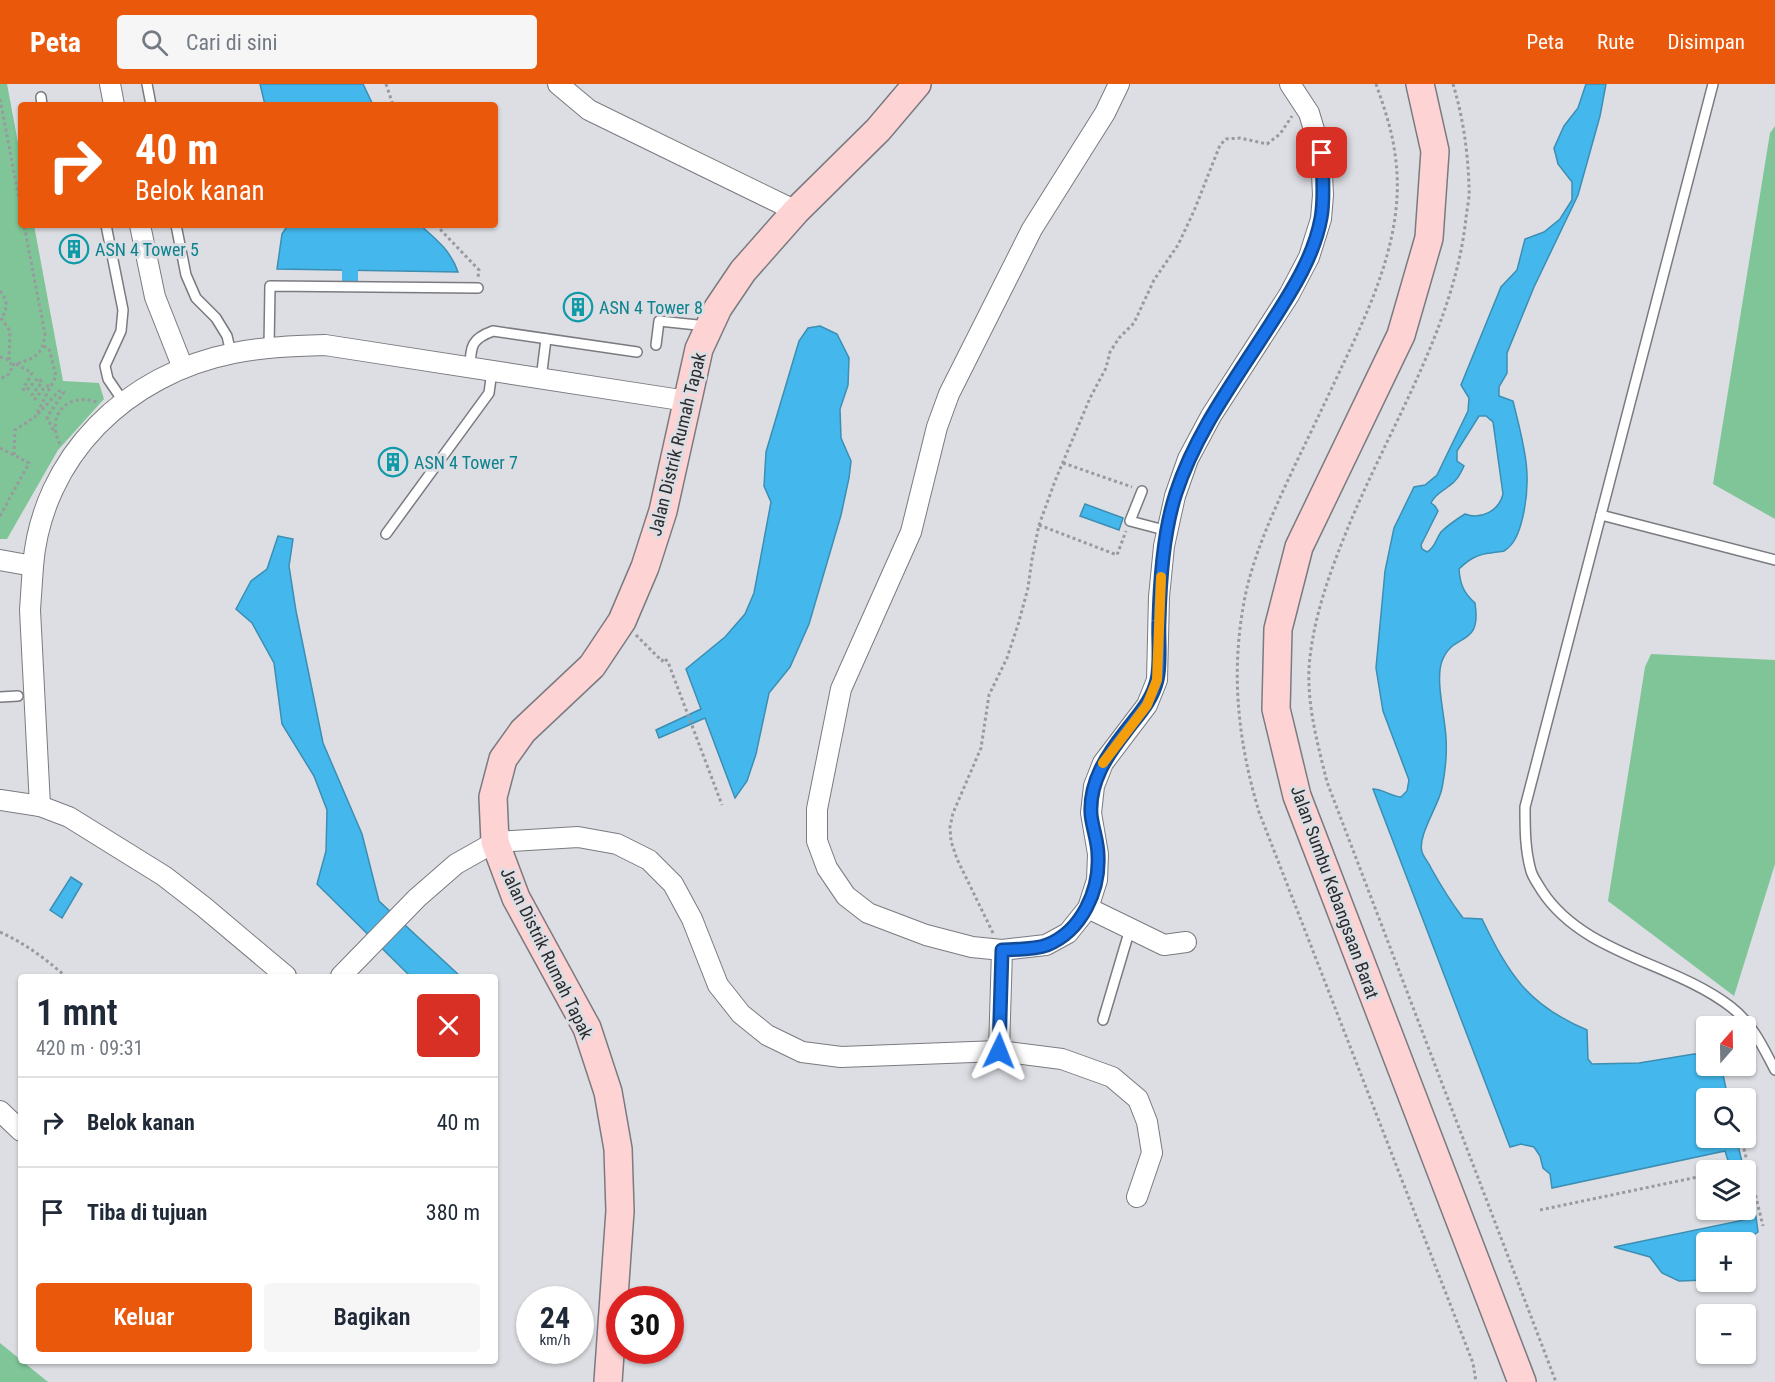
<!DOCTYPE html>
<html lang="id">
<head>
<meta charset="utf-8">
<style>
	body { margin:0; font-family:"Roboto Condensed",sans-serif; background:#f6f6f7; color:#1f2937; height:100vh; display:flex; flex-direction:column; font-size:22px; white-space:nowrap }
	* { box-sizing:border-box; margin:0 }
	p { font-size:20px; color:#747a83 }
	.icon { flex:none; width:33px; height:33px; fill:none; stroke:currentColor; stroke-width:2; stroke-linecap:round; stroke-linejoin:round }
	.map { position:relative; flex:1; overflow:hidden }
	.panel { position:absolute; left:18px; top:890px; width:480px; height:390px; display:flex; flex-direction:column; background:#fff; border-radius:6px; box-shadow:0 2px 4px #0004 }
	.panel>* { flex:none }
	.top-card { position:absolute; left:18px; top:18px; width:480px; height:126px; border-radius:6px; box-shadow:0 2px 4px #0004; background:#ea580c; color:#fff; overflow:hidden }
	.needle { width:39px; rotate:20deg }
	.buttons { position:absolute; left:1696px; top:932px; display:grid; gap:12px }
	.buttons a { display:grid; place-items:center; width:60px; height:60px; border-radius:6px; background:#fff; box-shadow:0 2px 4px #0004; font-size:30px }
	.speed { position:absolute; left:516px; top:1202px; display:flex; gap:12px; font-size:30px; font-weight:700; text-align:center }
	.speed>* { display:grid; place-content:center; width:78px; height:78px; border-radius:50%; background:#fff; box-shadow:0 2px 4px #0004; line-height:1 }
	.speed small { font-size:15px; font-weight:400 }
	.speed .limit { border:9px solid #d22; background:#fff; color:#111 }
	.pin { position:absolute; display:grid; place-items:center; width:51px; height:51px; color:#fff; margin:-26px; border-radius:12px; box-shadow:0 3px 9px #0006 }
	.me { position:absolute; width:66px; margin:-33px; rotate:2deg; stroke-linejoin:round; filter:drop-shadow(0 0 4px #0008) }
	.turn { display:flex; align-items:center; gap:21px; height:126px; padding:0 18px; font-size:27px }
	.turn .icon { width:78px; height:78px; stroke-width:2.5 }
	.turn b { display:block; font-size:42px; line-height:51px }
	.round { display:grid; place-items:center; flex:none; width:63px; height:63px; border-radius:6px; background:#f6f6f7 }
	.headline { display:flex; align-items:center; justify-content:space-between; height:102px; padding:0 18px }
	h1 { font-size:36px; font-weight:600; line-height:45px }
	.primary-button { display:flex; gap:12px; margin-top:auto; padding:12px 18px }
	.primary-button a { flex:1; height:69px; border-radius:6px; background:#ea580c; color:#fff; font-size:24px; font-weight:600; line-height:69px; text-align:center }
	.primary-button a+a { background:#f6f6f7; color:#1f2937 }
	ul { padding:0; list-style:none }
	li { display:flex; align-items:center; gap:18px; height:90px; padding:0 18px; border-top:2px solid #e0e1e3 }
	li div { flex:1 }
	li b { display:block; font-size:22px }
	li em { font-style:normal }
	header { display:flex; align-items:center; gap:36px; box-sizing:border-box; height:84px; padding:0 30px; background:#ea580c; color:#fff }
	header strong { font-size:28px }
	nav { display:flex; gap:33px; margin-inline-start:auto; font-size:21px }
	.search { width:420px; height:54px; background:#f6f6f7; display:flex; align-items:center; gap:15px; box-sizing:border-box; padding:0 21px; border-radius:6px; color:#747a83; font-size:22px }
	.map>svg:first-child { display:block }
	.green { fill:#7fc597 }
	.water { fill:#44b8ec; stroke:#3c8eb3; stroke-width:1.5; fill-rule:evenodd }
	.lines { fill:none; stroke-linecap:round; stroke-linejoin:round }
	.canal { stroke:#44b8ec; stroke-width:16 }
	.lane-casing { stroke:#7a7b80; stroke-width:12 }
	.street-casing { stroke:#7a7b80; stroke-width:22 }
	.secondary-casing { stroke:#7a7b80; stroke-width:30 }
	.path { stroke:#989a9e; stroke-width:3; stroke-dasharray:3 3; stroke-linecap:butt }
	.lane { stroke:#fff; stroke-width:9 }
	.street { stroke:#fff; stroke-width:20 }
	.secondary { stroke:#fed3d3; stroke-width:27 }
	.route-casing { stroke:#114b97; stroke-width:15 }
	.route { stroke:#1a73e8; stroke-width:10 }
	.slow { stroke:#f59e0b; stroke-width:10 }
	.labels { text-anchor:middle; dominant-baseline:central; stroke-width:6; stroke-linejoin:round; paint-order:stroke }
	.culture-label { font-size:18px; fill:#0d838f; stroke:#dcdee3; text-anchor:start }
	.street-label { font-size:18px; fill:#2a2b2d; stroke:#dcdee3 }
</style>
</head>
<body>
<header>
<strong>Peta</strong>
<div class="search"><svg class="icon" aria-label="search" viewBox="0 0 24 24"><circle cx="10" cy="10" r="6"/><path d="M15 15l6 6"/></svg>Cari di sini</div>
<nav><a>Peta</a><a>Rute</a><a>Disimpan</a></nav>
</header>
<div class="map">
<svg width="1775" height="1298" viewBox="0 0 1775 1298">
	<rect width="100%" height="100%" fill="#dcdee3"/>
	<g class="green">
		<path d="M0,0H7L21,75V141H34L63,297L99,299L104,315L58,366L7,455H0Z"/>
		<path d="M1775,42V435L1713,400L1770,49Z"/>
		<path d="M1651,570L1775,576V780L1734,912L1608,817L1645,583Z"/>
		<path d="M0,1259L48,1298H0Z"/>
	</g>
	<g class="water">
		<path d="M260,0H363L373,21H265Z"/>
		<path d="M1586,0H1606L1600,32L1578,111L1534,203L1507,269V289L1499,303V312L1513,317C1524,362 1534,393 1521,440C1518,450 1514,461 1504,467C1501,468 1494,468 1491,469C1477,470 1468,476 1459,485C1460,501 1464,509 1475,519C1482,565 1453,547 1442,577C1435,596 1445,632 1446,654C1447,669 1445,689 1442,704C1439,721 1417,752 1422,768C1424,774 1429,779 1431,784C1441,802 1451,818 1463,834L1482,835C1509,891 1528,921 1587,946L1588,975L1592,980L1639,979L1694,970L1707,971V981H1721L1728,1014H1707V1053H1736L1744,1086H1731L1725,1067L1552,1104L1550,1090L1543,1084L1540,1072L1534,1063L1521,1060L1510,1063L1373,705C1383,705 1390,712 1401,713L1407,707L1409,696L1383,627L1376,584L1385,487L1394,444L1414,403L1425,401L1437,391L1468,327L1469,314L1461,301L1501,203L1517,186L1525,155L1544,148L1560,135L1572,116V98L1558,80L1554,64L1564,42L1578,24ZM1479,332H1486L1493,338L1503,410C1499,427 1481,436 1465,430C1457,435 1448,441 1441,448C1436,455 1435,464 1427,468L1422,465L1421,461L1438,427L1435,422L1431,419C1435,410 1442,408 1449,402C1457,397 1460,390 1464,382L1457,377V367Z"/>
		<path d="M288,141H420C436,155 451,167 458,188L277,185L282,150Z"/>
		<path d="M820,242L837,250L849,274L848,301L840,325L841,354L851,377L849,394L841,431L809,540L790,583L769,609L756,670L747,697L735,714L705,634L659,654L656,646L701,625L686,585L725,553L745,530L754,509L771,418L764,402L766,368L799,257L808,244Z"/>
		<path d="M1085,420L1123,434L1119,446L1080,432Z"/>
		<path d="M278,452L293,455L289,482L296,527L323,659L362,750L379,817L460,892H410L317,800L326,767L327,726L314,692L282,640L274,579L252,539L236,525L251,497L267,485Z"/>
		<path d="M71,793L82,800L62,834L50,826Z"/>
		<path d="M1746,1094L1756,1133L1758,1148L1743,1158H1707V1196L1679,1197L1662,1189L1650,1173L1614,1163L1744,1136L1741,1125H1746Z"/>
	</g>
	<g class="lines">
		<path class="canal" d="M350,186V198"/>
		<g class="lane-casing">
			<g id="lane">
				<path d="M147,0L151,21"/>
				<path d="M1713,0L1525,723C1525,745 1525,766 1531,787C1533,794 1538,800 1542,807C1584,871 1673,878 1731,923C1752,939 1763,963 1775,986"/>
				<path d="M41,13L42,21"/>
				<path d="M106,141L123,226L121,247L105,282L108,295L123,317"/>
				<path d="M176,141L186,191L196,214L216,234L227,252L231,269"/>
				<path d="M656,261L659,237L707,242"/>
				<path d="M269,263L270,202L478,204"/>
				<path d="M470,283C471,262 471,255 493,247L637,268"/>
				<path d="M541,295L546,255"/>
				<path d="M1142,407L1130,437L1168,447"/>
				<path d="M1601,431L1775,476"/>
				<path d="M386,450L489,309L492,287"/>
				<path d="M0,613L18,612"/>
				<path d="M1103,936L1130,845"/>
			</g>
		</g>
		<g class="street-casing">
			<g id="street">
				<path d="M110,0L114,21"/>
				<path d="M558,0L589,26L796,127"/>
				<path d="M1119,0L1105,29L1032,145L949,310L937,343L911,448L841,605L817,725V757L827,784L846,812L868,829L926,851L972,863L1002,866L1046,861L1068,849L1088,824L1097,796L1098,770L1091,729L1094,702L1103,679L1147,621L1157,596L1159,513L1164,462L1175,412L1188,375L1211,332L1289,211L1309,173L1321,135L1323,111L1321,69L1309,29L1290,0"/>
				<path d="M140,141L155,213L183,284"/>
				<path d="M0,476L33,482C42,372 127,290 234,269C264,263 294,262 325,261L687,317"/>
				<path d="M33,482L30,526L40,722"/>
				<path d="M0,716L40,722L69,733L164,792L204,823L286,892"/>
				<path d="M1088,824L1164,861L1186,858"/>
				<path d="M341,892L417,814L456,780L495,758L578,753L617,760L649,776L673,800L692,835L718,901L741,930L767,951L802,968L841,973L999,967L1062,975L1112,993L1138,1015L1147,1038L1152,1069L1137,1113"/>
				<path d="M999,967L1002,866"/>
				<path d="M0,1027L21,1047"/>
			</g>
		</g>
		<g class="secondary-casing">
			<g id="secondary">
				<path d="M1420,0L1435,67L1429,154L1401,251L1299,463L1278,545L1276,625L1297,712L1522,1298"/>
				<path d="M608,1298L620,1127L618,1065L608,1008L587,944L516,814L495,758L493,713L503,675L523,647L592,582L622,537L645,483L663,427L699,265L718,224L743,187L796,127L878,46L917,0"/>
			</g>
		</g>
		<g class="path">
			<path d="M386,0L393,21"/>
			<path d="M1376,0C1384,23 1392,46 1395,70C1406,142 1376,211 1346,274C1329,310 1312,346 1295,381C1276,422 1256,464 1246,508C1230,584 1237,654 1259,728L1473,1279L1476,1298"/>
			<path d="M1453,0C1463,33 1468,68 1469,103C1470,113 1467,124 1466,134C1454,246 1386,348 1345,451C1329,491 1315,530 1310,573C1305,615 1317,657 1327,698L1556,1298"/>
			<path d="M0,15L21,125"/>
			<path d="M436,141L479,186L478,193"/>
			<path d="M0,207C8,216 8,225 1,235"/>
			<path d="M1,234L10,247L9,276"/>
			<path d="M0,273L9,276C13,283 12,287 6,293L0,294"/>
			<path d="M16,280L32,289L23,305L26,307L38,294L42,298L32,311L35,315L44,304L51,300"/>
			<path d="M12,281C32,275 43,273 45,250L24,141"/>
			<path d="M38,330L59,307L64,308L47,333L54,348"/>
			<path d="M60,360C45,331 68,308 97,318"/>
			<path d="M0,364L29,379L0,432"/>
			<path d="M14,371L15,346L35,333L56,292L49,265L44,262"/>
			<path d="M1063,379L1132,403"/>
			<path d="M1039,441L1117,471L1126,447"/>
			<path d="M636,551L662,577L664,574L668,578L722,721"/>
			<path d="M0,848C24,859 45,874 65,892"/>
			<path d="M993,849L957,775L951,757L950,743L953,729L981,664L989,611L1007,574L1018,541L1028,504L1032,475L1039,441L1055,397L1090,314L1106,284L1110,268L1119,254L1134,239L1154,196L1178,161L1194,127L1220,61L1226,55L1240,54L1267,60L1280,50L1292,32"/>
			<path d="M1741,1053L1763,1142"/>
			<path d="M1730,1086L1748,1082"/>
			<path d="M1540,1126L1707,1091"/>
		</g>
		<use href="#lane" class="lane"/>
		<use href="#street" class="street"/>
		<use href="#secondary" class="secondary"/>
	</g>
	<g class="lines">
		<g class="route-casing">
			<path id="route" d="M999,967L1002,866C1016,865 1034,866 1047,861C1082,847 1100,806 1098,771C1098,757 1092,743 1091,730C1089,698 1107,671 1126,647C1138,631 1152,617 1157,596C1161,580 1158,554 1159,537C1160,496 1163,448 1176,409C1196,348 1235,296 1270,241C1291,208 1314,173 1321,134C1325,113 1322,91 1322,69"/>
		</g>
		<use href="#route" class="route"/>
		<path class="slow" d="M1103,679L1147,621L1157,596L1161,493"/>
	</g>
	<defs>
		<g id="building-ring" transform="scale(1.5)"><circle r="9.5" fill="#dcdee3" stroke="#0f9aa8" stroke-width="1.5"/><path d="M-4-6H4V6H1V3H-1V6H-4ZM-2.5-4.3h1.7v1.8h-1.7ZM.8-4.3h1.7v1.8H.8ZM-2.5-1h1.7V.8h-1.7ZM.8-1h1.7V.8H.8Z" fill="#0f9aa8"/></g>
	</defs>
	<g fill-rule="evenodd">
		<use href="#building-ring" x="74" y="165"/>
		<use href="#building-ring" x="578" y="223"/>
		<use href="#building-ring" x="393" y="378"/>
	</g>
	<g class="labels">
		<g class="culture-label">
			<text x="95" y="165">ASN 4 Tower 5</text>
			<text x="599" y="223">ASN 4 Tower 8</text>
			<text x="414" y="378">ASN 4 Tower 7</text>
		</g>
		<g class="street-label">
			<text transform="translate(677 360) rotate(-76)">Jalan Distrik Rumah Tapak</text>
			<text transform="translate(1335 808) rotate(70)">Jalan Sumbu Kebangsaan Barat</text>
			<text transform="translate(547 869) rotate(64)">Jalan Distrik Rumah Tapak</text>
		</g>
	</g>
</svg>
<div class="buttons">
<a><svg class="needle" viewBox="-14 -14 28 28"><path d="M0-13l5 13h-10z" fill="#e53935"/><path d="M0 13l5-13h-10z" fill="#747a83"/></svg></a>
<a><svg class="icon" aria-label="search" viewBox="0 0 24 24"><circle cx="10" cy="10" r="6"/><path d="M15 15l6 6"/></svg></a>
<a><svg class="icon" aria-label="layers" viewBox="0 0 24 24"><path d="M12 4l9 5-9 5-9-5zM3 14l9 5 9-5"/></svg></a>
<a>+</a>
<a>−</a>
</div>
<div class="speed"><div>24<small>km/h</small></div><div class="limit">30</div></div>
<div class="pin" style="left:1322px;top:69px;background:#d93025"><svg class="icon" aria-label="arrive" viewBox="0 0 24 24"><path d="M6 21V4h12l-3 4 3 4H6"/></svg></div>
<svg class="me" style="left:999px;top:967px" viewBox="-20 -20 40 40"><path d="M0-17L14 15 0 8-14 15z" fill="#1a73e8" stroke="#fff" stroke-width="4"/></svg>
<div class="top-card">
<div class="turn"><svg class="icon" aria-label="right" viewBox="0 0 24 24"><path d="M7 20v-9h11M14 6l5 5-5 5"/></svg><div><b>40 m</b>Belok kanan</div></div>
</div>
<section class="panel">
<div class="headline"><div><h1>1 mnt</h1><p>420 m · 09:31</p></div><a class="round" style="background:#d93025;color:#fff"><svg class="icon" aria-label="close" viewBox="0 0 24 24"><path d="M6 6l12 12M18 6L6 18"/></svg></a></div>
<ul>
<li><svg class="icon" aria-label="right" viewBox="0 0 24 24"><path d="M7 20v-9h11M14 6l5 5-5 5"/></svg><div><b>Belok kanan</b></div><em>40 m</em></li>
<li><svg class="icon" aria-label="arrive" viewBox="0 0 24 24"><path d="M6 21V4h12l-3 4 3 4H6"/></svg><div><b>Tiba di tujuan</b></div><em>380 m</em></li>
</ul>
<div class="primary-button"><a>Keluar</a><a>Bagikan</a></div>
</section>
</div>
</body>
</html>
